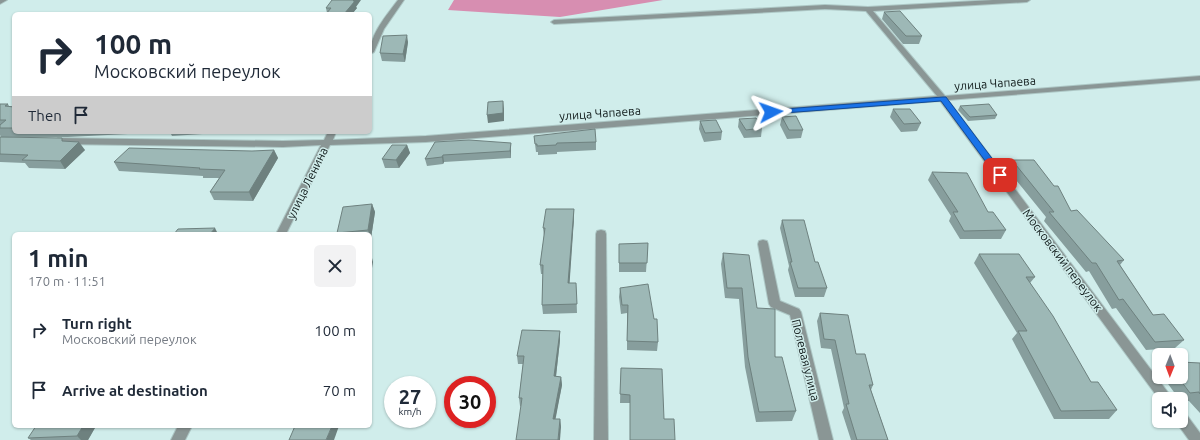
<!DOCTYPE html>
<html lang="en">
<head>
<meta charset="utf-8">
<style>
	body { margin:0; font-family:Ubuntu,sans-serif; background:#f2f2f3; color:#1f2937; height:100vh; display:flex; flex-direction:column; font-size:15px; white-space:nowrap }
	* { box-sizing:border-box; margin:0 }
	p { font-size:13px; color:#747a83 }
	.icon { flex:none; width:22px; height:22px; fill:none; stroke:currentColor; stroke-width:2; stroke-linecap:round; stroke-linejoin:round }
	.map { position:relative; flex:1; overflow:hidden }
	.panel { position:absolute; left:12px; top:232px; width:360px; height:196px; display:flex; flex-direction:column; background:#fff; border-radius:6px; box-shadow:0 1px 3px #0004 }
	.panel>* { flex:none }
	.guide { position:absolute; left:12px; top:12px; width:360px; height:122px; border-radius:6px; box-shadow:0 1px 3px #0004; background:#fff; color:#1f2937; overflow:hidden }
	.needle { width:26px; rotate:181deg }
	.buttons { position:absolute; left:1152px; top:348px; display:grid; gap:8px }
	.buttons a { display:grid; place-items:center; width:36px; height:36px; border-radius:6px; background:#fff; box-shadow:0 1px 3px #0004; font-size:20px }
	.speed { position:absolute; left:384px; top:376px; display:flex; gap:8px; font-size:20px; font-weight:700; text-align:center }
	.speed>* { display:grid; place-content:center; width:52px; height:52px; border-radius:50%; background:#fff; box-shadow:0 1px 3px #0004; line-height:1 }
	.speed small { font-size:10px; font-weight:400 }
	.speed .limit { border:6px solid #d22; background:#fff; color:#111 }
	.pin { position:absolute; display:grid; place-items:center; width:34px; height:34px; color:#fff; margin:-17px; border-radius:8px; box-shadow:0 2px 6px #0006 }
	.me { position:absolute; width:44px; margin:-22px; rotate:86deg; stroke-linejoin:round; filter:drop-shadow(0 0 3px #0008) }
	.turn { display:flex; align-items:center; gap:14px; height:84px; padding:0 16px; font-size:18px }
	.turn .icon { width:52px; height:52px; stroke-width:2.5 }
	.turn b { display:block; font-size:28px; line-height:34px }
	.then { display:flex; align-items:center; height:38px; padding:0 16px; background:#0003; gap:8px; font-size:15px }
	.round { display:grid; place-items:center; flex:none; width:42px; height:42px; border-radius:6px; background:#f2f2f3 }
	.headline { display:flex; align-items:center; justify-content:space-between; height:68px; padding:0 16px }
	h1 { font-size:24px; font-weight:600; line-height:30px }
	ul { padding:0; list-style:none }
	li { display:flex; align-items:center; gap:12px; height:60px; padding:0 16px }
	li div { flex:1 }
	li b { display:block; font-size:15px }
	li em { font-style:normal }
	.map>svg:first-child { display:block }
	.forest { fill:#d78eb1 }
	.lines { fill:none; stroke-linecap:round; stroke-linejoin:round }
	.street-casing { stroke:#adc7c5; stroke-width:2 }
	.street { fill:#8a9695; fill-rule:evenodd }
	.wall { fill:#879e9d }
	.shaded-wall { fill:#6e817f }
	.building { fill:#9db8b6; stroke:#6e817f }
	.route { fill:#1a73e8; stroke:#114b97 }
	.labels { text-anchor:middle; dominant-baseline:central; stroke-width:3; stroke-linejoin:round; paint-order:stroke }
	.street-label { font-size:12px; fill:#101a1a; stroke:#d0edeb }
</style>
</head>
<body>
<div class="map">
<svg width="1200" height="440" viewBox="0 0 1200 440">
	<rect width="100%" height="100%" fill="#d0edeb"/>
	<path class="forest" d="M454,0H663L560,17L448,10Z"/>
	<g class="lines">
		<g class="street-casing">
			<g id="street">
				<path d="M0,0H7L0,4Z"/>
				<path d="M398,0H404L384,29L374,52L370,54C370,34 386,16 398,0Z"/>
				<path d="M993,0H1030L1027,2L873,11L945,96L1200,76V80L948,100L1173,399H1159L940,101L426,142L330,145L286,234H276L321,145L283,147L58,144L54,141L58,138L283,141L324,140L328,132H336L333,140L426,136L937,96L866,11L825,9L554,24L551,22L554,20L825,5L868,7Z"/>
				<path d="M601,230L605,231L606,234L608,440H594L596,234L597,231Z"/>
				<path d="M763,240L767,241L768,244L780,301L799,309L801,312L833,440H819L790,315L771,307L769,304L758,244L759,241Z"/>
				<path d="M1181,412L1186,414L1200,433V440H1189L1176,422V421H1181Z"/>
				<path d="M178,426H192L185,440H171Z"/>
			</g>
		</g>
		<use href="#street" class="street"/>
	</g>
	<g class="wall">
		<path d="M356,7L357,8L352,14H326L327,13L326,8Z"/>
		<path d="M884,12L922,36L919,44H903L882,19Z"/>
		<path d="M408,42L405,62L382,61L380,53Z"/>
		<path d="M0,104H8L9,106L14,107V132H168L68,137H1L0,135Z"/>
		<path d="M960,106L997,115L995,119L968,121L958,110Z"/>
		<path d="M893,109L921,123L917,131L901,132L890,117Z"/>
		<path d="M782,117L803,130L801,138L787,139L780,125Z"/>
		<path d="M739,119L762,128L761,137L744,138L738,127Z"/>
		<path d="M700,121L722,132L721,140L704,142L699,129Z"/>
		<path d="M170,132H233L172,136Z"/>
		<path d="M534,136L596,142V150L557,152V154L538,155V152H536Z"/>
		<path d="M0,137L65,141L85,150L65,169L29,168L25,163L0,162Z"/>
		<path d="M435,142L511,143V158L444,162L443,164L427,166L425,159Z"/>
		<path d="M407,145L410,153L399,168H385L382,159Z"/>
		<path d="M274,150L278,158L253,201L214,200L210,192L219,178H203V176L119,171L114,162Z"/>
		<path d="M1012,160L1071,211L1124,260L1120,265L1153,315L1184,340L1175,348L1146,350L1116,308L1112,309L1089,271L1086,272L1044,221L1046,217L1007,169Z"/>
		<path d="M932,172L988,212L1006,230L1001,239H960L949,221L951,216L928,180Z"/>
		<path d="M372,204L375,212L371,238H370V234H338L337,233Z"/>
		<path d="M574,209V218L569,283H576L577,313L543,314L542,305L543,274H541L540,265L544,236L543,228Z"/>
		<path d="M782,220L815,262L827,288L824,297H795L788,270L789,266L780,228Z"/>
		<path d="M648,243L646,272H619V252Z"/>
		<path d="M723,253L757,308L796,411L792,421L756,422L745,367L739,299L725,298L721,264Z"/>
		<path d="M979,254L1035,277L1030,283L1091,382L1117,410L1109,419H1054L1012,339L1017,333L974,263Z"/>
		<path d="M620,288L658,342L657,351L627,350V313L621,314L619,297Z"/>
		<path d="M820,313L856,354L873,385L871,390L888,440H851L842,412L844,408L831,349L821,348L817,321Z"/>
		<path d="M560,331V340L556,376L561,377L562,385L555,419H560L561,427L520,406L519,398L523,364H518L517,356Z"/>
		<path d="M1200,363V413L1189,401H1181V399H1179L1163,377H1181Z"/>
		<path d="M621,368L664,419L675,440H630V403H620Z"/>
		<path d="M96,426L88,440H31L28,438Z"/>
	</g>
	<g class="shaded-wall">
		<path d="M354,0H361L356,7L357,8L352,14H344Z"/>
		<path d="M407,35L408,42L405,62L403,54Z"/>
		<path d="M503,101L504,109V121L488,123L487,115Z"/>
		<path d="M79,142L85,150L65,169L60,161Z"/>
		<path d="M511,143V158L510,151Z"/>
		<path d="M407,145L410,153L399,168L396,160Z"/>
		<path d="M274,150L278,158L253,201L249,192Z"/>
		<path d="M443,155L444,162L443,164L442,157Z"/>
		<path d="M372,204L375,212L371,238L370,234H369L368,230Z"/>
		<path d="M574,209V218L569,292L568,283Z"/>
		<path d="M215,228L218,234H210Z"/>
		<path d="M371,254L373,262L370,280V257Z"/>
		<path d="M560,331V340L555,385L554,376Z"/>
		<path d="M561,377L562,385L554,427L553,419Z"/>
		<path d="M560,419L561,427L560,440H558Z"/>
		<path d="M83,426H96L88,440H81L77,436Z"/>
		<path d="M332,426H339L334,440H326Z"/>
	</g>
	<g class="building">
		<path d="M332,0H354L353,1H355L344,14H326L331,8H326Z"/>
		<path d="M900,11L922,36H906L884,12Z"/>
		<path d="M407,35L403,54L380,53L383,36Z"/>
		<path d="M503,101V113L487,115L488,102Z"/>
		<path d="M0,104H8L5,106L14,107V128H0V125L6,120H0Z"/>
		<path d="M989,104L997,115L970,117L960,106Z"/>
		<path d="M893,109H910L921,123L904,124Z"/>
		<path d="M796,116L803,130H789L782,117Z"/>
		<path d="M756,118L762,128L746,130L739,119Z"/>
		<path d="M716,120L722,132L705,133L700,121Z"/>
		<path d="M595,129L596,142L557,143L556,145L537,146V144H535L534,136Z"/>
		<path d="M0,137L62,138V141L79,142L60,161L22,160L28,155L0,154Z"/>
		<path d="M469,140L511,143L510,151L443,155L442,157L425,159L435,142Z"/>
		<path d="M392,145H407L396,160L382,159Z"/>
		<path d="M129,148L252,151L274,150L249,192H210L225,170L199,169L200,168L114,162Z"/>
		<path d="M1012,160H1034L1054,186H1058L1071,211L1077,210L1124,260L1117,261L1153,315L1164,314L1184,340L1155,342L1123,299L1119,300L1096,263H1092L1049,212H1054Z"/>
		<path d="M932,172L967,173L988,212H993L1006,230L964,231L953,212H958Z"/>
		<path d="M372,204L368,230L337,233L343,207Z"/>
		<path d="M546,209H574L568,283H576L577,304L542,305L543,265H540L545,228H543Z"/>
		<path d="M782,220H804L815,262H818L827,288H798L790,262H792Z"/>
		<path d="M215,228L210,234H174L178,229Z"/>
		<path d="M648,243L647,263H619V244Z"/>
		<path d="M723,253L749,255L757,308L775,309V357H782L796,411L759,412L748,357L742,288H727Z"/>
		<path d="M979,254H1019L1035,277H1026L1053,316L1091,382H1098L1117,410L1061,411L1018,331H1027Z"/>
		<path d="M648,284L654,319H657L658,342L627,341L628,305H622L620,288Z"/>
		<path d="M820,313L848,315L856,354H865L873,385H869L888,440H857L846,404H849L835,340L824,339Z"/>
		<path d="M522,330L560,331L554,376L561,377L553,419H560L558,440H516L522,398H519L524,356H517Z"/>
		<path d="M1181,362L1200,363V394L1199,392L1190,393L1178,377H1181Z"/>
		<path d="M621,368L662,369L664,419H674L675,440H630V395L620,394Z"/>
		<path d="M36,426H83L77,436L28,438Z"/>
		<path d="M295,426H332L326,440H289Z"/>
	</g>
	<path class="route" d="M943,97H946L1003,173L1004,175L1003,177H997L941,101L771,114L767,112L771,110Z"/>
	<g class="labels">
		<g class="street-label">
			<text transform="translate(995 83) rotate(-4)">улица Чапаева</text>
			<text transform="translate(600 113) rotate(-4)">улица Чапаева</text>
			<text transform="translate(307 183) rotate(-64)">улица Ленина</text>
			<text transform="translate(1063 260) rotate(53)">Московский переулок</text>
			<text transform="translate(806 360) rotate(76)">Полевая улица</text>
		</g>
	</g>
</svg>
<div class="buttons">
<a><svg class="needle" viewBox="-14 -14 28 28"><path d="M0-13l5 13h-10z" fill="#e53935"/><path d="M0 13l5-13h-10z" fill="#747a83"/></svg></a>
<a><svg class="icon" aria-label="sound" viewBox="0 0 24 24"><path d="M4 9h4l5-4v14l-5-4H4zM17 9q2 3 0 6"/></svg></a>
</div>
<div class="speed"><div>27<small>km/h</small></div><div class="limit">30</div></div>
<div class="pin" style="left:1000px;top:175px;background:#d93025"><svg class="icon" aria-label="arrive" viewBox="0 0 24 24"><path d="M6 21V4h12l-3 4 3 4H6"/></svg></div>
<svg class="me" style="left:771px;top:112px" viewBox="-20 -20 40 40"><path d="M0-17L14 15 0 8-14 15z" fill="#1a73e8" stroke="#fff" stroke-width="4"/></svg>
<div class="guide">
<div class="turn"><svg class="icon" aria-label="right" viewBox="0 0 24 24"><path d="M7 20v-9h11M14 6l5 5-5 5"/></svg><div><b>100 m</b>Московский переулок</div></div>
<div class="then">Then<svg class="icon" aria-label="arrive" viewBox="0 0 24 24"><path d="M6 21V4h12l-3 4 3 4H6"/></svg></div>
</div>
<section class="panel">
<div class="headline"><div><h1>1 min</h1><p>170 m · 11:51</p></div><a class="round"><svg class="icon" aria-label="close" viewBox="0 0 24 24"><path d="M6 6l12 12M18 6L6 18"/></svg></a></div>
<ul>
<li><svg class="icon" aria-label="right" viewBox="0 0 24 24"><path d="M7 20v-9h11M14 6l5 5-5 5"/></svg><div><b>Turn right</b><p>Московский переулок</p></div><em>100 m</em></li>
<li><svg class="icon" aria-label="arrive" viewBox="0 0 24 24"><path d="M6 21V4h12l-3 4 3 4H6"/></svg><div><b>Arrive at destination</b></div><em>70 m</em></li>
</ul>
</section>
</div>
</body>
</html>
